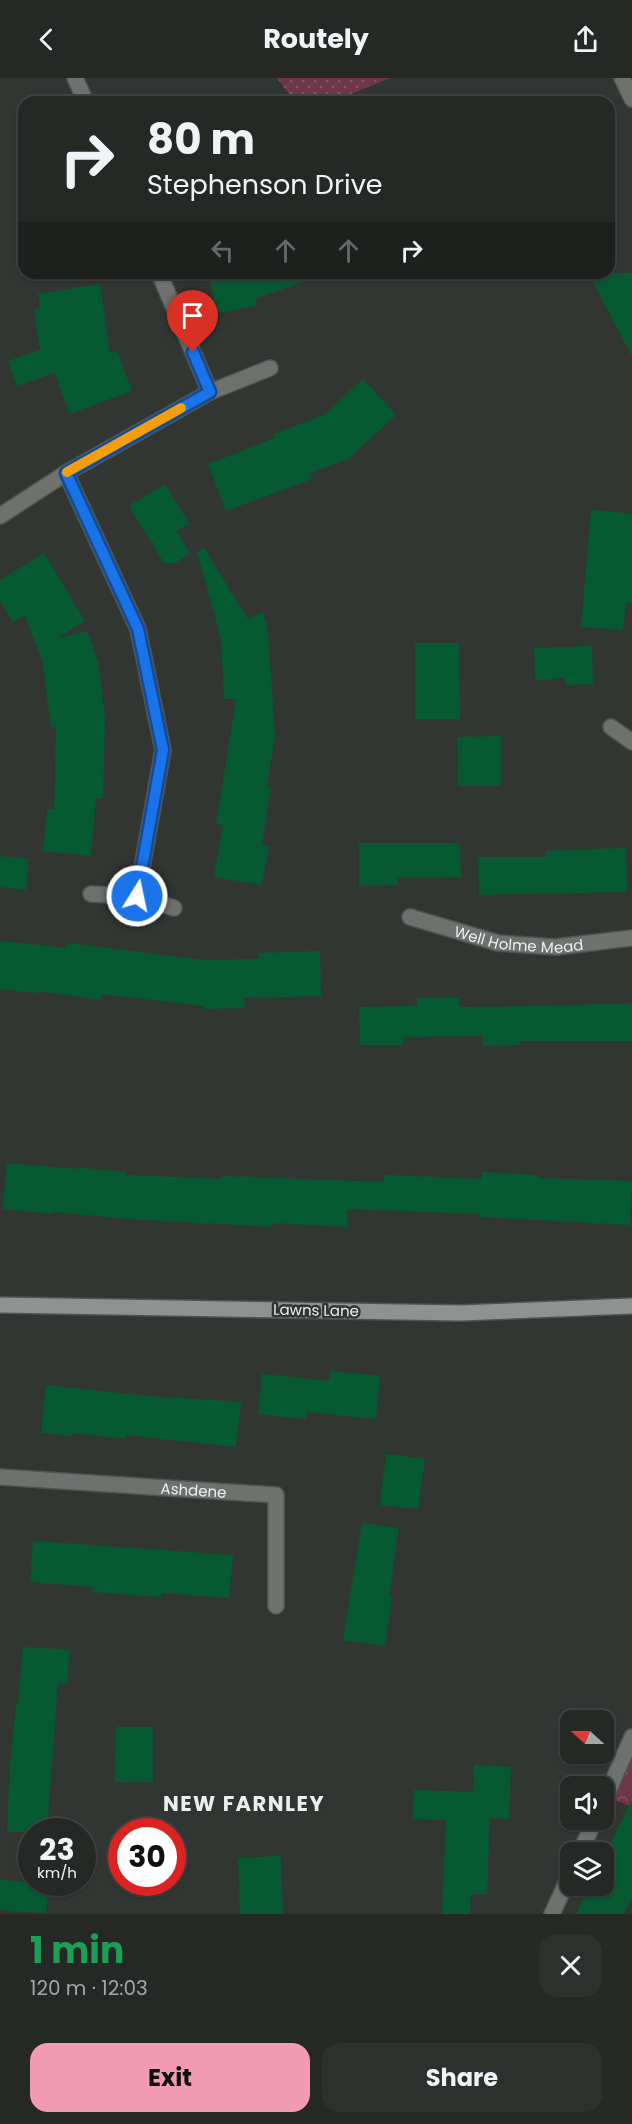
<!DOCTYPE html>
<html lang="en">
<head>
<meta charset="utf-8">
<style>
	body { margin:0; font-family:Poppins,sans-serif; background:#2e302e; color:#f1f3f6; height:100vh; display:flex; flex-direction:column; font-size:22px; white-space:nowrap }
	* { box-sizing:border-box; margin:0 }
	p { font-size:20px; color:#a4a6a7 }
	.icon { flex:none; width:33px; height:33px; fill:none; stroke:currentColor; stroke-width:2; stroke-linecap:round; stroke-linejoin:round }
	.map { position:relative; height:1836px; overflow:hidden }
	.side { display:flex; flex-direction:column; background:#262826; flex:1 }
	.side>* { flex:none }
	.hud { position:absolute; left:18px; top:18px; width:597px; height:183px; border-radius:18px; box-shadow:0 2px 4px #0004,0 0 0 2px #424443; background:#262826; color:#f1f3f6; overflow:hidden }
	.needle { width:39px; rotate:291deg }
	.tools { position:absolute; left:560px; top:1632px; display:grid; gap:12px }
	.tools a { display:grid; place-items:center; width:54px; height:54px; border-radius:12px; background:#262826; box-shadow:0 2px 4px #0004,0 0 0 2px #424443; font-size:30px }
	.speed { position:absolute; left:18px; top:1740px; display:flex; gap:12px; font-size:30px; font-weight:700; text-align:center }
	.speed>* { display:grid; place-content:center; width:78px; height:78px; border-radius:50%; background:#262826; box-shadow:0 2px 4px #0004,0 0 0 2px #424443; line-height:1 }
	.speed small { font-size:15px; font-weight:400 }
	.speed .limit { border:9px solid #d22; background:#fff; color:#111 }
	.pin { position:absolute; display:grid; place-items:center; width:51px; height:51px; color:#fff; margin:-62px -26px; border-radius:50% 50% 50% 0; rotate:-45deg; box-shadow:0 0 6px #0007 }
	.pin .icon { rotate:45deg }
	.me { position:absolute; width:66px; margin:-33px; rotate:10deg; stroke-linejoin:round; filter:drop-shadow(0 0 4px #0008) }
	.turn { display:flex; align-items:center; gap:21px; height:126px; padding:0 30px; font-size:27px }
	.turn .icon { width:78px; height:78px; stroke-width:2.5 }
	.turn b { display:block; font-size:42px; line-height:51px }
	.lanes { display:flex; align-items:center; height:57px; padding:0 30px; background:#0003; justify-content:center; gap:30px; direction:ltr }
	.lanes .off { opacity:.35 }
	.round { display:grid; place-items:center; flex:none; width:63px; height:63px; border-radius:18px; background:#2e302e }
	.summary { display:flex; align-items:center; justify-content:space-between; height:102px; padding:0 30px }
	h1 { font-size:36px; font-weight:700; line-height:45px; color:#1e9e55 }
	.action { display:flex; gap:12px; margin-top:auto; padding:12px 30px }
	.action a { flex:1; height:69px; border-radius:18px; background:#f19ab2; color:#111; font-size:24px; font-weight:700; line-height:69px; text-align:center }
	.action a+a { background:#2e302e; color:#f1f3f6 }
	header { display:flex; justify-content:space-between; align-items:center; height:78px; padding:0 30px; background:#262826; font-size:27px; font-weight:700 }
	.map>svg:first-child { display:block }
	.grass { fill:url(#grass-dots) }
	.forest { fill:url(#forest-crowns) }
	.building { fill:#065a31 }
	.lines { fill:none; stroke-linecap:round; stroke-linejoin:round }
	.street-casing { stroke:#505451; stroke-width:18 }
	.secondary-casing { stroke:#505451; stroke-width:18 }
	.street { stroke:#6f716f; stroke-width:15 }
	.secondary { stroke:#8f9290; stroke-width:15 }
	.route-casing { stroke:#114b97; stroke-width:15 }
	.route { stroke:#1a73e8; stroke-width:10 }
	.slow { stroke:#f59e0b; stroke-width:10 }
	.labels { text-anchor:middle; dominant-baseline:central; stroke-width:5; stroke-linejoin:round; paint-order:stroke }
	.street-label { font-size:15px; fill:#ecefed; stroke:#323633 }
	.district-label { font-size:21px; font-weight:bold; letter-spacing:1.5px; fill:#ecefed; stroke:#323633 }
</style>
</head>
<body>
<header><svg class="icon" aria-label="back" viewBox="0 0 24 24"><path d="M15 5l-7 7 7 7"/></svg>Routely<svg class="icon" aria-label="share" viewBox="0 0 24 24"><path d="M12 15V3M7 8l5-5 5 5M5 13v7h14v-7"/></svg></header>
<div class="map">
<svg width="632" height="1836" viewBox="0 0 632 1836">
	<defs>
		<pattern id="grass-dots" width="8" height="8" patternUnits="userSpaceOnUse" patternTransform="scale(1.5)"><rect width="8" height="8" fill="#6d3748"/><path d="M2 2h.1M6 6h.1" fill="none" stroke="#825463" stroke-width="1.8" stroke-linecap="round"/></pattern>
		<pattern id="forest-crowns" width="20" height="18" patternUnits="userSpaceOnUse" patternTransform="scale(1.5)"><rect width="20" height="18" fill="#6d3748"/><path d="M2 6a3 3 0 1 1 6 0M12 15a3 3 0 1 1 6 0" fill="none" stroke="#825463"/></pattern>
	</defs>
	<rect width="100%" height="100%" fill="#323633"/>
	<path class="grass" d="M277,0H390L331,24H295Z"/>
	<path class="forest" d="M632,1659V1729L606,1718Z"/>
	<g class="building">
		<path d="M209,195H316V199L255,221L257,228L216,235Z"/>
		<path d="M589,195H632V278L601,219Z"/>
		<path d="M100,206L110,275L117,273L132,313L69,336L55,295L17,308L8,283L40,272L34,231L40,230L38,216Z"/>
		<path d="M363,301L396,337L348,381L310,395L312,401L226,433L208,386L275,360L274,356L324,337Z"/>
		<path d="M165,406L190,447L176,452L190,475L175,485H164L129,428Z"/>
		<path d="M591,432L632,436V525H626L623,552L581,549Z"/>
		<path d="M204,470L248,541L263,534L268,552L275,657L267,709L271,710L262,767L269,768L262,807L214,799L223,747L216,746L236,621H224L221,561L197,474Z"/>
		<path d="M44,475L85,543L56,561L87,553L98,583L105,640L103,720H96L91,778L43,773L47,731L54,732L56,649L51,650L43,586L25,537L13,544L0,523V502Z"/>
		<path d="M415,565H459L460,641H415Z"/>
		<path d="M592,568L593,606L566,607L565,600L535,602L534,570Z"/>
		<path d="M501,658V708H458L457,659Z"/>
		<path d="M359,765H460L461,799L398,800V807L359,808Z"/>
		<path d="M626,770L627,814L479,817L478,779H545V773Z"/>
		<path d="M0,778L29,781L26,812L0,809Z"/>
		<path d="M0,863L66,870L67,865L204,882L259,881L258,875L320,873L321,918L244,920L245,930L204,931V928L101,916V922L38,913V915L0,911Z"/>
		<path d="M417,920H459V929L542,928L632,925V963H520V967L483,968V958L403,959V967H360L359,929L417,928Z"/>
		<path d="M7,1085L77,1091V1089L126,1094V1097L221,1101V1098L384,1104V1097L482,1101V1094L538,1097V1100L632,1103L630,1147L480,1139V1136L347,1131V1149L273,1145L272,1149L129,1141L53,1134L52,1136L3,1131Z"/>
		<path d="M330,1293L380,1298L376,1341L307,1334L306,1341L258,1336L262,1296L329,1303Z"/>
		<path d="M46,1307L148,1318L241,1324L236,1369L127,1357L126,1361L72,1355V1358L41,1355Z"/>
		<path d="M386,1376L425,1381L418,1431L380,1427Z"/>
		<path d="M362,1445L399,1450L389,1518H392L385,1568L343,1562Z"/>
		<path d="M33,1463L233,1477L229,1520L161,1515V1519L92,1514L93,1509L30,1504Z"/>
		<path d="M23,1569L70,1572L67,1606L58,1605L47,1754H7L10,1687L16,1626H18Z"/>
		<path d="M116,1649H153V1704H115Z"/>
		<path d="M474,1687L511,1689L509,1741L490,1740L487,1816H471L470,1836H442L446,1742L413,1741L414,1712L473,1714Z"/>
		<path d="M632,1722V1820L624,1836H576L590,1808H603V1781Z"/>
		<path d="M281,1778L283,1836H240L238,1780Z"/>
		<path d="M0,1802L49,1806L46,1835L0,1832Z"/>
	</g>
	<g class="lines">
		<g class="street-casing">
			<g id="street">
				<path d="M75,0L86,24"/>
				<path d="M622,0L632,21"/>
				<path d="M159,195L210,314"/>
				<path d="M66,395L138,551L163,672L137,818L91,816"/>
				<path d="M0,438L66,395L210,314L270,290"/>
				<path d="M611,649L632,664"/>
				<path d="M137,818L174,830"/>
				<path id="s1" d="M410,839L498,865L556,869L632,860"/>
				<path id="s2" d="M0,1399L276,1417V1528"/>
				<path d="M603,1725L632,1659"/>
				<path d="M580,1774L595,1742"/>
				<path d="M552,1836L570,1797"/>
			</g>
		</g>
		<g class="secondary-casing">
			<path id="secondary" d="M0,1227L461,1235L632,1228"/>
		</g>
		<use href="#street" class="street"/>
		<use href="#secondary" class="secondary"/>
	</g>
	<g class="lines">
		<g class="route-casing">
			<path id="route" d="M137,818L163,672L138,551L66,395L210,314L193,274"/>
		</g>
		<use href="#route" class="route"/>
		<path class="slow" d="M67,394L181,330"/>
	</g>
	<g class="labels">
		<g class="street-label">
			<text stroke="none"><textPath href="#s1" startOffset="112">Well Holme Mead</textPath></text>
			<text transform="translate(316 1232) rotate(1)">Lawns Lane</text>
			<text stroke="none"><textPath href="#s2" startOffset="194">Ashdene</textPath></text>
		</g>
		<g class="district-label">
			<text x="244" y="1725">NEW FARNLEY</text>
		</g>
	</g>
</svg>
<div class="tools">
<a><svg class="needle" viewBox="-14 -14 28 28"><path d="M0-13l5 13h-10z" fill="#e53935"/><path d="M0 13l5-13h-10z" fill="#a4a6a7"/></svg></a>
<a><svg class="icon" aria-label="sound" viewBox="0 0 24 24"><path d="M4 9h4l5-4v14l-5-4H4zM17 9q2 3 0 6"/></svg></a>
<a><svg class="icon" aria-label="layers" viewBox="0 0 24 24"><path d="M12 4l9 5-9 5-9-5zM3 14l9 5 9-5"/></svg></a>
</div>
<div class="speed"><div>23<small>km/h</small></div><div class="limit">30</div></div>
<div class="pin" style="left:193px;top:274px;background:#d93025"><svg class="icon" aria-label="arrive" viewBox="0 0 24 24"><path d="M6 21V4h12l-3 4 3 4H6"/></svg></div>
<svg class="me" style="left:137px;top:818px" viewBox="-20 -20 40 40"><circle r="17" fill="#1a73e8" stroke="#fff" stroke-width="3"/><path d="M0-11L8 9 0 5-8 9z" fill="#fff"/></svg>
<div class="hud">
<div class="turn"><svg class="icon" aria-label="right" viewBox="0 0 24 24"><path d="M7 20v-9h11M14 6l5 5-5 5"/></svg><div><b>80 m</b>Stephenson Drive</div></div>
<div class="lanes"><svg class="icon off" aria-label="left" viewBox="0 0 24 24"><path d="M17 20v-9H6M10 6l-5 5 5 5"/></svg><svg class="icon off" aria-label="ahead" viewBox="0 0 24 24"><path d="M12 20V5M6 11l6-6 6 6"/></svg><svg class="icon off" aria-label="ahead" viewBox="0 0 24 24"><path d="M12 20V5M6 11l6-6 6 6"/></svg><svg class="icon" aria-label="right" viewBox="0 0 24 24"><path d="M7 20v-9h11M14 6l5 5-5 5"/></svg></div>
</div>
</div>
<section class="side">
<div class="summary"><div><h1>1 min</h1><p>120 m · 12:03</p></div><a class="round"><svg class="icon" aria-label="close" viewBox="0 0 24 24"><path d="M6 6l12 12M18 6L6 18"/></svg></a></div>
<div class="action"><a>Exit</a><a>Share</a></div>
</section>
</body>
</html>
